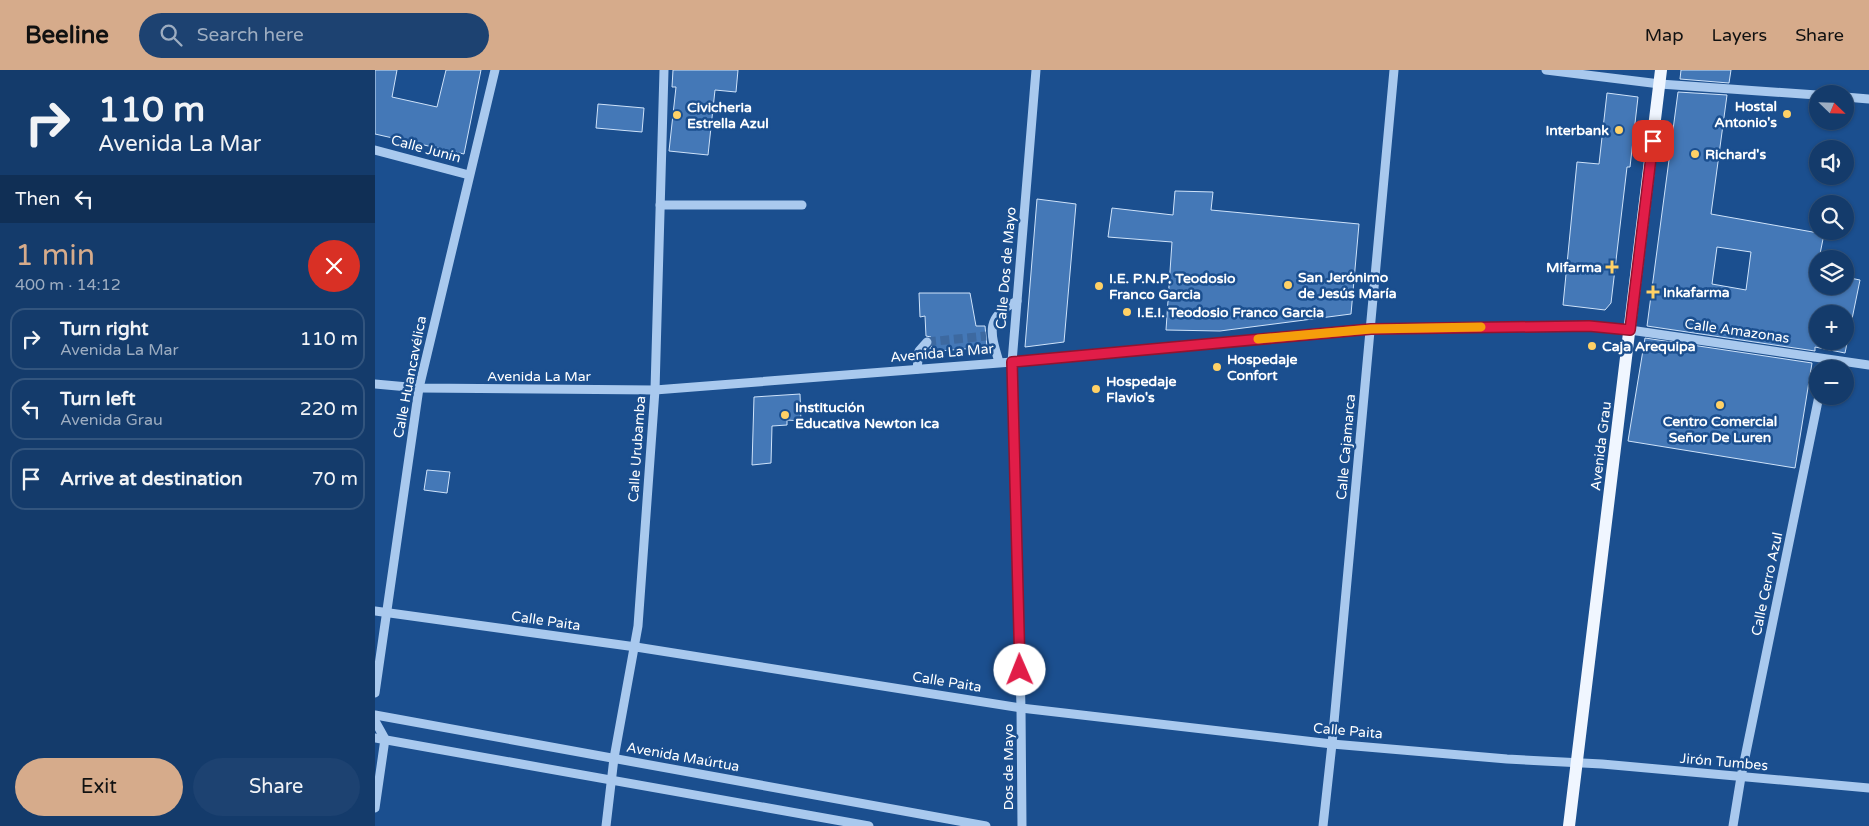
<!DOCTYPE html>
<html lang="en">
<head>
<meta charset="utf-8">
<style>
	body { margin:0; font-family:"Varela Round",sans-serif; background:#1d4271; color:#f1f3f6; height:100vh; display:flex; flex-direction:column; font-size:19px; white-space:nowrap }
	* { box-sizing:border-box; margin:0 }
	p { font-size:16px; color:#9dadc1 }
	.icon { flex:none; width:28px; height:28px; fill:none; stroke:currentColor; stroke-width:2; stroke-linecap:round; stroke-linejoin:round }
	.map { position:relative; flex:1; overflow:hidden }
	.drawer { display:flex; flex-direction:column; background:#143b6b; width:375px }
	.drawer>* { flex:none }
	.hud { background:#143b6b; color:#f1f3f6; overflow:hidden }
	.needle { width:32px; rotate:113deg }
	.tools { position:absolute; left:1434px; top:15px; display:grid; gap:10px }
	.tools a { display:grid; place-items:center; width:45px; height:45px; border-radius:50%; background:#143b6b; box-shadow:0 1px 4px #0004,0 0 0 1px #33557e; font-size:25px }
	.pin { position:absolute; display:grid; place-items:center; width:42px; height:42px; color:#fff; margin:-21px; border-radius:10px; box-shadow:0 2px 8px #0006 }
	.me { position:absolute; width:55px; margin:-28px; rotate:359deg; stroke-linejoin:round; filter:drop-shadow(0 0 4px #0008) }
	.turn { display:flex; align-items:center; gap:18px; height:105px; padding:0 15px; font-size:22px }
	.turn .icon { width:65px; height:65px; stroke-width:2.5 }
	.turn b { display:block; font-size:35px; line-height:42px }
	.then { display:flex; align-items:center; height:48px; padding:0 15px; background:#0003; gap:10px; font-size:19px }
	.round { display:grid; place-items:center; flex:none; width:52px; height:52px; border-radius:26px; background:#1d4271 }
	.headline { display:flex; align-items:center; justify-content:space-between; height:85px; padding:0 15px }
	h1 { font-size:30px; font-weight:600; line-height:38px; color:#d6ab8b }
	.primary-button { display:flex; gap:10px; margin-top:auto; padding:10px 15px }
	.primary-button a { flex:1; height:58px; border-radius:30px; background:#d6ab8b; color:#111; font-size:20px; font-weight:600; line-height:58px; text-align:center }
	.primary-button a+a { background:#1d4271; color:#f1f3f6 }
	ul { padding:0; list-style:none }
	li { display:flex; align-items:center; gap:15px; height:62px; margin:0 10px 8px; padding:0 5px; border:2px solid #33557e; border-radius:15px }
	li div { flex:1 }
	li b { display:block; font-size:19px }
	li em { font-style:normal }
	header { display:flex; align-items:center; gap:30px; box-sizing:border-box; height:70px; padding:0 25px; background:#d6ab8b; color:#111 }
	header strong { font-size:24px }
	nav { display:flex; gap:28px; margin-inline-start:auto; font-size:18px }
	.search { width:350px; height:45px; background:#1d4271; display:flex; align-items:center; gap:12px; box-sizing:border-box; padding:0 18px; border-radius:28px; color:#9dadc1; font-size:19px }
	main { display:flex; flex:1; min-height:0 }
	.map>svg:first-child { display:block }
	.building { fill:#4478b7; stroke:#cfe3fa; fill-rule:evenodd }
	.lines { fill:none; stroke-linecap:round; stroke-linejoin:round }
	.minor-tunnel { stroke:#3d69a0; stroke-width:9; stroke-dasharray:9 4.5; stroke-linecap:butt }
	.minor { stroke:#a9c9ee; stroke-width:9 }
	.major { stroke:#f0f6ff; stroke-width:12 }
	.route-casing { stroke:#92132f; stroke-width:12 }
	.route { stroke:#e11d48; stroke-width:9 }
	.slow { stroke:#f59e0b; stroke-width:9 }
	.poi-dot { fill:#ffd166; stroke:#1b4f8f; stroke-width:2 }
	.labels { text-anchor:middle; dominant-baseline:central; stroke-width:5; stroke-linejoin:round; paint-order:stroke }
	.poi-label { font-size:14px; font-weight:bold; fill:#fff; stroke:#1b4f8f; text-anchor:start }
	.street-label { font-size:14px; fill:#fff; stroke:#1b4f8f }
</style>
</head>
<body>
<header>
<strong>Beeline</strong>
<div class="search"><svg class="icon" aria-label="search" viewBox="0 0 24 24"><circle cx="10" cy="10" r="6"/><path d="M15 15l6 6"/></svg>Search here</div>
<nav><a>Map</a><a>Layers</a><a>Share</a></nav>
</header>
<main>
<section class="drawer">
<div class="hud">
<div class="turn"><svg class="icon" aria-label="right" viewBox="0 0 24 24"><path d="M7 20v-9h11M14 6l5 5-5 5"/></svg><div><b>110 m</b>Avenida La Mar</div></div>
<div class="then">Then<svg class="icon" aria-label="left" viewBox="0 0 24 24"><path d="M17 20v-9H6M10 6l-5 5 5 5"/></svg></div>
</div>
<div class="headline"><div><h1>1 min</h1><p>400 m · 14:12</p></div><a class="round" style="background:#d93025;color:#fff"><svg class="icon" aria-label="close" viewBox="0 0 24 24"><path d="M6 6l12 12M18 6L6 18"/></svg></a></div>
<ul>
<li><svg class="icon" aria-label="right" viewBox="0 0 24 24"><path d="M7 20v-9h11M14 6l5 5-5 5"/></svg><div><b>Turn right</b><p>Avenida La Mar</p></div><em>110 m</em></li>
<li><svg class="icon" aria-label="left" viewBox="0 0 24 24"><path d="M17 20v-9H6M10 6l-5 5 5 5"/></svg><div><b>Turn left</b><p>Avenida Grau</p></div><em>220 m</em></li>
<li><svg class="icon" aria-label="arrive" viewBox="0 0 24 24"><path d="M6 21V4h12l-3 4 3 4H6"/></svg><div><b>Arrive at destination</b></div><em>70 m</em></li>
</ul>
<div class="primary-button"><a>Exit</a><a>Share</a></div>
</section>
<div class="map">
<svg width="1494" height="756" viewBox="0 0 1494 756">
	<rect width="100%" height="100%" fill="#1b4f8f"/>
	<g class="building">
		<path d="M0,0H22L17,27L62,37L71,0H106L89,84L0,64Z"/>
		<path d="M298,0H363L361,22L340,20L333,85L294,81L301,17H297Z"/>
		<path d="M1306,0H1356L1354,13L1305,9Z"/>
		<path d="M1303,22L1352,25L1336,144L1449,164L1444,189H1442V216H1470V207L1485,210L1470,283L1440,277V281L1272,256ZM1342,177L1376,182L1371,220L1337,214ZM1442,244H1470V271H1442Z"/>
		<path d="M1232,23L1263,27L1255,97H1252L1236,233L1230,240L1188,235L1202,92L1224,94Z"/>
		<path d="M223,34L269,38L267,62L221,58Z"/>
		<path d="M800,121L838,122L836,140L984,154L976,244L845,261L791,260L797,172L733,167L737,138L798,145Z"/>
		<path d="M662,129L701,134L689,272L650,277Z"/>
		<path d="M544,223H595L601,256H610L612,277L553,282L558,274V271L556,267L551,266L550,246L545,247Z"/>
		<path d="M1270,268L1437,293L1420,398L1253,371Z"/>
		<path d="M425,324L426,351L412,350V355L397,356L396,393L377,395L379,327Z"/>
		<path d="M52,400L75,402L72,423L49,420Z"/>
	</g>
	<g class="lines">
		<path class="minor-tunnel" d="M552,272L611,266"/>
		<g class="minor">
			<path d="M1171,0L1285,14L1442,25"/>
			<path d="M1470,27L1494,29"/>
			<path d="M0,80L94,105"/>
			<path d="M285,135H427"/>
			<path d="M624,292C615,262 610,247 642,231"/>
			<path d="M542,299L544,281L552,272"/>
			<path d="M0,314L44,318L280,320L637,292L996,259L1214,256L1255,260L1494,295"/>
			<path d="M0,541L261,577L646,638L957,674L1132,689L1227,694L1494,718"/>
			<path d="M0,623L44,318L120,0"/>
			<path d="M0,645L611,756"/>
			<path d="M0,651L10,669L0,738"/>
			<path d="M0,668L494,756"/>
			<path d="M231,756L239,688L263,556L280,320L289,0"/>
			<path d="M647,756L646,638L637,292L661,0"/>
			<path d="M948,756L957,674L1019,0"/>
			<path d="M1358,756L1366,707L1444,326"/>
		</g>
		<path class="major" d="M1194,756L1286,0"/>
	</g>
	<g class="lines">
		<g class="route-casing">
			<path id="route" d="M645,600L637,292L996,259L1214,256L1255,260L1278,71"/>
		</g>
		<use href="#route" class="route"/>
		<path class="slow" d="M883,269L996,259L1106,257"/>
	</g>
	<g class="poi-dot">
		<circle cx="1412" cy="44" r="5"/>
		<circle cx="302" cy="45" r="5"/>
		<circle cx="1244" cy="60" r="5"/>
		<circle cx="1320" cy="84" r="5"/>
		<path d="M1234.5 189.5h5v5h5v5h-5v5h-5v-5h-5v-5h5z"/>
		<circle cx="913" cy="215" r="5"/>
		<circle cx="724" cy="216" r="5"/>
		<path d="M1275.5 214.5h5v5h5v5h-5v5h-5v-5h-5v-5h5z"/>
		<circle cx="752" cy="242" r="5"/>
		<circle cx="1217" cy="276" r="5"/>
		<circle cx="842" cy="297" r="5"/>
		<circle cx="721" cy="319" r="5"/>
		<circle cx="1345" cy="335" r="5"/>
		<circle cx="410" cy="345" r="5"/>
	</g>
	<g class="labels">
		<g class="poi-label">
			<text x="1402" y="36" text-anchor="end">Hostal<tspan x="1402" dy="16">Antonio's</tspan></text>
			<text x="312" y="37">Civicheria<tspan x="312" dy="16">Estrella Azul</tspan></text>
			<text x="1234" y="60" text-anchor="end">Interbank</text>
			<text x="1330" y="84">Richard's</text>
			<text x="1227" y="197" text-anchor="end">Mifarma</text>
			<text x="923" y="207">San Jerónimo<tspan x="923" dy="16">de Jesús María</tspan></text>
			<text x="734" y="208">I.E. P.N.P. Teodosio<tspan x="734" dy="16">Franco Garcia</tspan></text>
			<text x="1288" y="222">Inkafarma</text>
			<text x="762" y="242">I.E.I. Teodosio Franco Garcia</text>
			<text x="1227" y="276">Caja Arequipa</text>
			<text x="852" y="289">Hospedaje<tspan x="852" dy="16">Confort</tspan></text>
			<text x="731" y="311">Hospedaje<tspan x="731" dy="16">Flavio's</tspan></text>
			<text x="420" y="337">Institución<tspan x="420" dy="16">Educativa Newton Ica</tspan></text>
			<text x="1345" y="351" text-anchor="middle">Centro Comercial<tspan x="1345" dy="16">Señor De Luren</tspan></text>
		</g>
		<g class="street-label">
			<text transform="translate(51 79) rotate(15)">Calle Junín</text>
			<text transform="translate(631 198) rotate(-85)">Calle Dos de Mayo</text>
			<text transform="translate(1362 261) rotate(8)">Calle Amazonas</text>
			<text transform="translate(567 283) rotate(-5)">Avenida La Mar</text>
			<text x="164" y="306">Avenida La Mar</text>
			<text transform="translate(35 307) rotate(-79)">Calle Huancavélica</text>
			<text transform="translate(1226 376) rotate(-83)">Avenida Grau</text>
			<text transform="translate(971 377) rotate(-85)">Calle Cajamarca</text>
			<text transform="translate(262 379) rotate(-86)">Calle Urubamba</text>
			<text transform="translate(1392 514) rotate(-78)">Calle Cerro Azul</text>
			<text transform="translate(171 551) rotate(8)">Calle Paita</text>
			<text transform="translate(572 612) rotate(9)">Calle Paita</text>
			<text transform="translate(973 661) rotate(5)">Calle Paita</text>
			<text transform="translate(308 687) rotate(10)">Avenida Maúrtua</text>
			<text transform="translate(1349 692) rotate(5)">Jirón Tumbes</text>
			<text transform="translate(633 697) rotate(-90)">Dos de Mayo</text>
		</g>
	</g>
</svg>
<div class="tools">
<a><svg class="needle" viewBox="-14 -14 28 28"><path d="M0-13l5 13h-10z" fill="#e53935"/><path d="M0 13l5-13h-10z" fill="#9dadc1"/></svg></a>
<a><svg class="icon" aria-label="sound" viewBox="0 0 24 24"><path d="M4 9h4l5-4v14l-5-4H4zM17 9q2 3 0 6"/></svg></a>
<a><svg class="icon" aria-label="search" viewBox="0 0 24 24"><circle cx="10" cy="10" r="6"/><path d="M15 15l6 6"/></svg></a>
<a><svg class="icon" aria-label="layers" viewBox="0 0 24 24"><path d="M12 4l9 5-9 5-9-5zM3 14l9 5 9-5"/></svg></a>
<a>+</a>
<a>−</a>
</div>
<div class="pin" style="left:1278px;top:71px;background:#d93025"><svg class="icon" aria-label="arrive" viewBox="0 0 24 24"><path d="M6 21V4h12l-3 4 3 4H6"/></svg></div>
<svg class="me" style="left:645px;top:600px" viewBox="-20 -20 40 40"><circle r="19" fill="#fff"/><path d="M0-13L10 11 0 6-10 11z" fill="#e11d48"/></svg>
</div>
</main>
</body>
</html>
